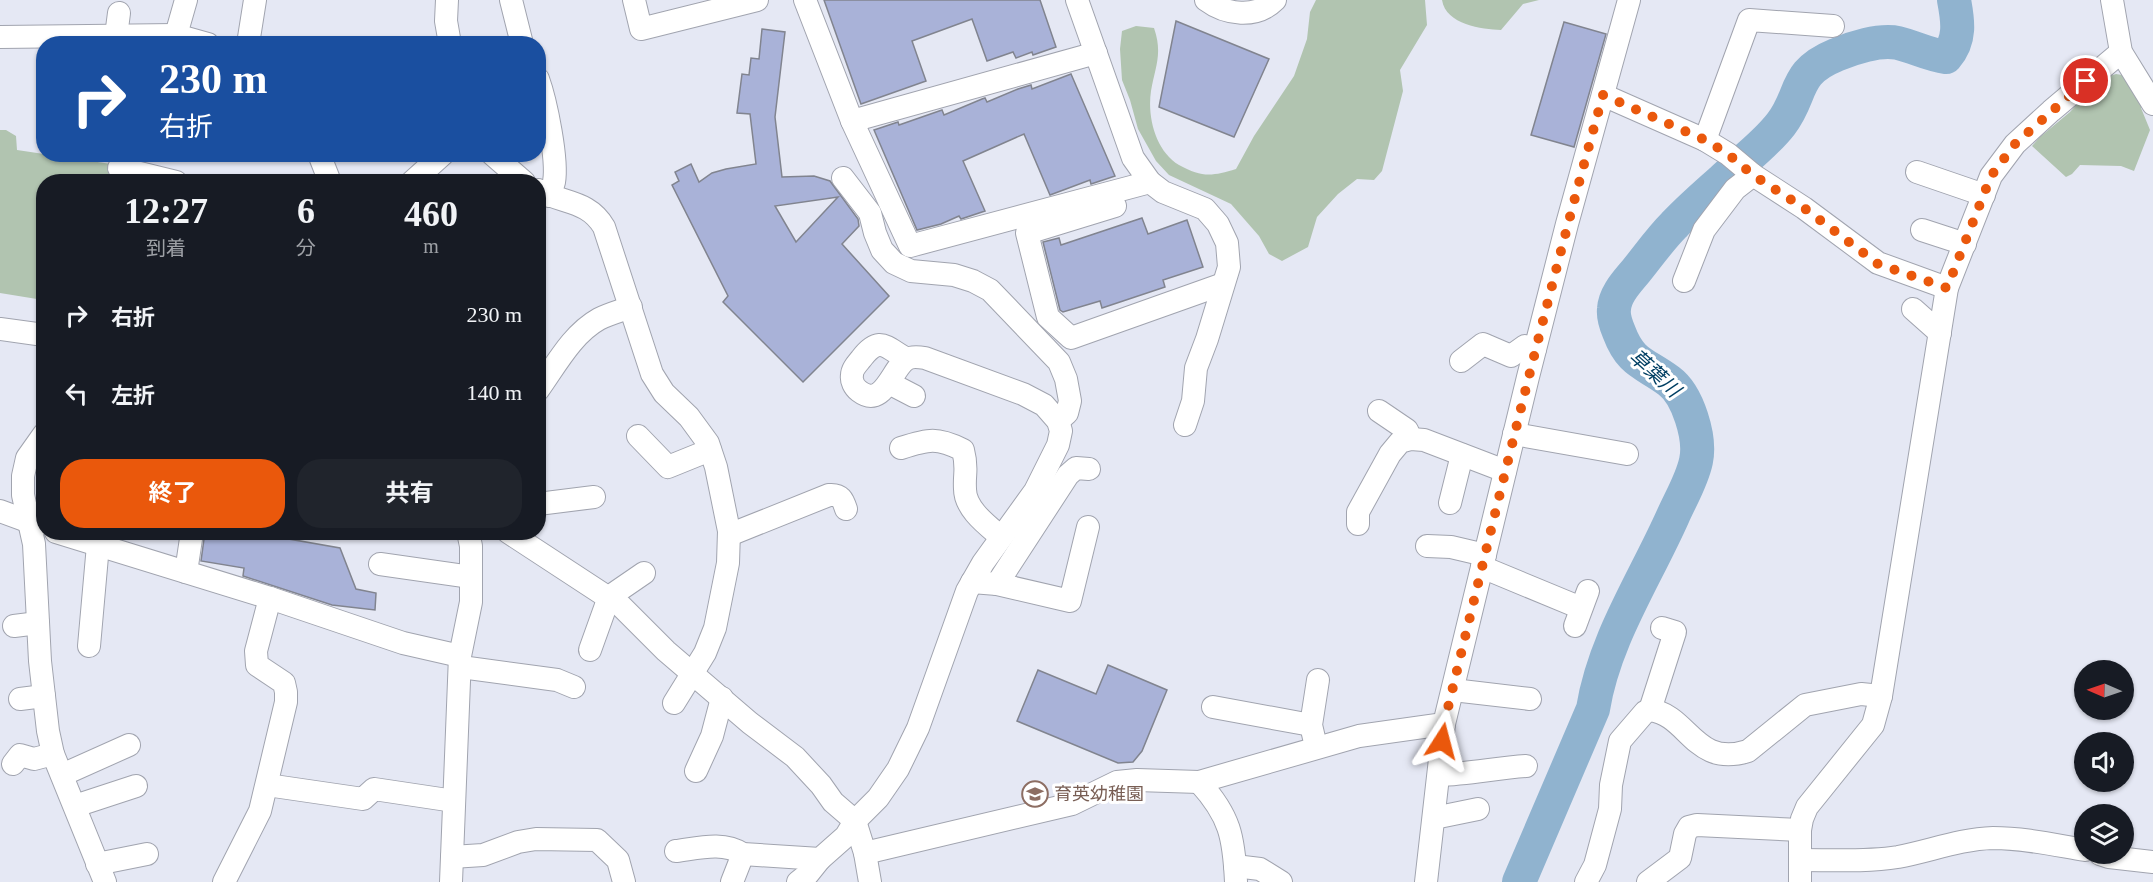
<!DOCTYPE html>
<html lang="ja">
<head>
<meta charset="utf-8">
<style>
	body { margin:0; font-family:"Times New Roman","Noto Sans JP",serif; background:#20242c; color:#f1f3f6; height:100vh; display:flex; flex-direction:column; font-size:22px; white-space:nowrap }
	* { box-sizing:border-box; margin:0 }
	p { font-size:20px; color:#9ea1a6 }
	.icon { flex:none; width:33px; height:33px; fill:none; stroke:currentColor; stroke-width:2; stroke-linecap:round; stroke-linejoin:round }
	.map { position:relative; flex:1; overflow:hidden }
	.details { position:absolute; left:36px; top:174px; width:510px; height:366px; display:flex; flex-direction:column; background:#171b24; border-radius:24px; box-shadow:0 2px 4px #0004 }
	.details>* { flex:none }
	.top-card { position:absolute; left:36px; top:36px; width:510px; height:126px; border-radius:24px; box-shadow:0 2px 4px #0004; background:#1a4fa0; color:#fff; overflow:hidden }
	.needle { width:39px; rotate:272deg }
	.controls { position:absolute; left:2074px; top:660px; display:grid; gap:12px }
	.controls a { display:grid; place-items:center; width:60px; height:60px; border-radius:50%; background:#171b24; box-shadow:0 2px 4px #0004; font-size:30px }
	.pin { position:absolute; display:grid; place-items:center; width:51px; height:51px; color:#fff; margin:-26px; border:3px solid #fff; border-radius:50%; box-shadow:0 2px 6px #0007 }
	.me { position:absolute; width:66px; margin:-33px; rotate:9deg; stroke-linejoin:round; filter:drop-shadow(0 0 4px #0008) }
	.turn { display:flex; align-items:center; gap:21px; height:126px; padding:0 24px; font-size:27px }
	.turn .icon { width:78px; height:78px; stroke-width:2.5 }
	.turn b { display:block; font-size:42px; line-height:51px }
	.eta { display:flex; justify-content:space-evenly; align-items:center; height:102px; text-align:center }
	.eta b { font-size:36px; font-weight:700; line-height:42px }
	.primary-button { display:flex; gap:12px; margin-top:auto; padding:12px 24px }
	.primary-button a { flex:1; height:69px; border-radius:24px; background:#ea580c; color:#fff; font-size:24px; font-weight:700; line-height:69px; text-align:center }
	.primary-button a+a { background:#20242c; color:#f1f3f6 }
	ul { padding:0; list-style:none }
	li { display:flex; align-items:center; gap:18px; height:78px; padding:0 24px }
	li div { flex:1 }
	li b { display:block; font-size:22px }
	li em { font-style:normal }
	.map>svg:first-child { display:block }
	.green { fill:#b1c4b0 }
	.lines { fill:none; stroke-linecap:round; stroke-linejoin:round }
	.river { stroke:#90b3cf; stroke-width:34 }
	.building { fill:#a9b2d8; stroke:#81848f; stroke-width:1.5; fill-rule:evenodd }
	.minor-casing { stroke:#a1a4af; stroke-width:24 }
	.minor { stroke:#fff; stroke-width:22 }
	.route { stroke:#ea580c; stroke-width:10; stroke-dasharray:0 18 }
	.labels { text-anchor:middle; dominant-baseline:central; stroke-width:6; stroke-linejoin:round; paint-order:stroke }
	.education-label { font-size:18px; fill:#785e54; stroke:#fff; text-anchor:start }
	.water-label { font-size:20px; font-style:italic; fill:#003f63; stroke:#fff }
</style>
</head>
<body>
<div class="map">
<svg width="2153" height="882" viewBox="0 0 2153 882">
	<rect width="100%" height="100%" fill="#e5e8f4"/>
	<g class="green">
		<path d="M1316,0H1425L1427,25L1400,70L1403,91L1382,171L1374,180L1357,179L1338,194L1317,217L1308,247L1282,261L1269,254L1259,236L1231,204L1169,175L1156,161L1138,129L1130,100L1122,80L1120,49L1122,31L1136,26L1154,28C1163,54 1155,67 1151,91C1147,118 1156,151 1179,165C1202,178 1213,176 1236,169L1254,136L1294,76L1307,39L1310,12Z"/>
		<path d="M1442,0H1539L1523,4L1501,30C1482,29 1446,25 1442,0Z"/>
		<path d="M2116,74L2122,75L2142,99L2141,108L2150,130L2134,171L2121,166L2080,165L2072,174L2066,177L2032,146L2040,137L2070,112L2100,79Z"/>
		<path d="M0,130H6L16,136L17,150L111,164L107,181L44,182L43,300L0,293Z"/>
	</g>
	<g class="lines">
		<path class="river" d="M1519,882L1593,709C1604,640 1645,579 1673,516C1681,498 1692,480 1696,461C1701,438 1688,395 1669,381C1645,363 1631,364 1619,332C1616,325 1613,317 1614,309C1615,294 1627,282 1636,271C1649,255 1660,239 1674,225C1689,209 1705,195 1721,181C1741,162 1764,146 1781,124C1804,94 1792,73 1836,55C1852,48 1880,39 1898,43C1915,47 1929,55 1946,57C1961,40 1958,21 1954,0"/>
	</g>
	<g class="building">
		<path d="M824,0H1040L1056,47L1033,55L1032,52L1016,58L1013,52L987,61L972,19L912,41L926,81L861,104Z"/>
		<path d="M1176,21L1269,59L1234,137L1159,107Z"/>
		<path d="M1564,22L1606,34L1574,147L1531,135Z"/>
		<path d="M762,29L785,32L775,117L782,177L814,176L830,181L858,219L859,226L842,244L889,296L803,382L723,302L728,296L672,185L679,181L675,172L691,164L699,182L712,173L726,169L756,164L750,114L737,113L742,74L749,75L751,58L759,59ZM838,197L796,242L775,206Z"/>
		<path d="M1071,74L1115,176L1091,184L1090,180L1050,195L1024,134L963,161L985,211L961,219L959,216L941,224L917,230L874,130L898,122L899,125L942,110L944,115L982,99L985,98L987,102L1018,89L1031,85L1032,89Z"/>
		<path d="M1142,218L1148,234L1187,220L1203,267L1163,280L1165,287L1102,308L1100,301L1063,312L1060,310L1043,242L1059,238L1061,245Z"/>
		<path d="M205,532H249L340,548L356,589L376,593L375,610L332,605L243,576L244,568L201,561Z"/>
		<path d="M1108,665L1167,690L1142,751L1133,762L1118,763L1017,721L1038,670L1096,694Z"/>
	</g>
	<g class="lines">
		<g class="minor-casing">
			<g id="minor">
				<path d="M447,0L446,21L450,44"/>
				<path d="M511,0L522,44"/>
				<path d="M634,0L641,29L757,0"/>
				<path d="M805,0L852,121L910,246L1150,182"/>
				<path d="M1077,0L1133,158L1150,182L1163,192L1205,209L1218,224L1227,243L1229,267L1207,339L1196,368L1193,401L1185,425"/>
				<path d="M1206,0C1226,15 1256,19 1275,0"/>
				<path d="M2112,0L2121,52L2153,104"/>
				<path d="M116,36L119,13"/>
				<path d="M0,37L176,35L208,44"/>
				<path d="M168,44L176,35L186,0"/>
				<path d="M248,44L255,0"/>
				<path d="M538,79C546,101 558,160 554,182C553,187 550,191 549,196"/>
				<path d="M1603,95L1705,140L1728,154L1753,175L1804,208L1878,263L1947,288"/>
				<path d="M852,121L1096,53"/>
				<path d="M1705,140L1749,20L1833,26"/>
				<path d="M319,154L330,182"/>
				<path d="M492,154L524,182"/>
				<path d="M119,168L176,182"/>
				<path d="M1917,172L1984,195"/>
				<path d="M843,178L870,213L875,233L882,250L894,263L911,271L954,275L973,281L990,290L1059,362L1066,379L1070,401L1067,413L1058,421"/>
				<path d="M412,182L443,154"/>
				<path d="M538,190C564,204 588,200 604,227L652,374L664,393L689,417L708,443L716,467L729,531L728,563L715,628L705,653L674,703"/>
				<path d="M1115,206L1027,233L1048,317L1071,338L1223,284"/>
				<path d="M1922,230L1965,244"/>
				<path d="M1684,281L1704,230L1735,189L1753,175"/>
				<path d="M1913,309L1940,333"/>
				<path d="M0,329L44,335"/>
				<path d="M1461,361L1483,344L1511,356L1525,346L1535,349"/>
				<path d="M889,383L914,396"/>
				<path d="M538,390C556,365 572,334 599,319C609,314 620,311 631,307"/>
				<path d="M1379,411L1407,430L1411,439"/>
				<path d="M44,434L27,458L23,476V495L34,544L40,661L48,731L53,754L105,882"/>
				<path d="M1514,434L1627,454"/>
				<path d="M638,436L668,467L710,450"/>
				<path d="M901,448C929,439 937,437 963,450C968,469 964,472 965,489C965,509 987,525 1001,537"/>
				<path d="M1450,503L1462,455"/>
				<path d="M538,504L594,497"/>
				<path d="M0,511L38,525"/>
				<path d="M1358,524V512L1390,454L1400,442L1411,439L1424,440L1505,471"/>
				<path d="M56,532L270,598L403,643L460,656"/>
				<path d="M508,532L621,606L666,651L750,723L795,757L821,785L833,802L855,821L865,853L870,882"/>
				<path d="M729,535L829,495C841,494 843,500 846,509"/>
				<path d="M1427,546L1451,547L1485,555"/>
				<path d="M380,564L471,577"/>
				<path d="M1482,567L1581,608"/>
				<path d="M186,572L192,532"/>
				<path d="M972,582L997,584L1070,601L1088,527"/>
				<path d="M997,584L1068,475L1076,468L1089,469"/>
				<path d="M14,626L38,623"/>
				<path d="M1575,626L1588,591"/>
				<path d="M89,646L98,545"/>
				<path d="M590,650L609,597L644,573"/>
				<path d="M461,667L557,680L574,687"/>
				<path d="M1453,690L1530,699"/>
				<path d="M20,699L44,696"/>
				<path d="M1213,707L1311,725"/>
				<path d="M1650,710L1675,632L1662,628"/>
				<path d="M1314,738L1311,725L1318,680"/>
				<path d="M13,764L20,755L34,759L53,754"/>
				<path d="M696,771L712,736L722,698"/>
				<path d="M62,775L129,745"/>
				<path d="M1439,775C1468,774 1497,768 1526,766"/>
				<path d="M1199,782C1230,816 1234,837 1236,882"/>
				<path d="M267,785L363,799L374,789L454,801"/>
				<path d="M75,806L136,786"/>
				<path d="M1434,818L1478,809"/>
				<path d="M676,851C699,848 723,841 743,854L820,859L846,836L855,821L878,798L898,769L918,728L967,591L983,563L1035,491L1058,445L1061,431L1058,421L1044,405L1023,394L925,358C919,357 912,356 907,359C892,367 884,410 859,391C854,387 851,381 852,375C852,369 857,364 861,359C880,334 886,348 907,359"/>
				<path d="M865,853L1072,804L1117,782L1137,780L1199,782L1359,736L1444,724"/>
				<path d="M2100,854L2109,857L2153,862"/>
				<path d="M452,857L483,855L518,842L536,839L597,840L618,860L624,882"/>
				<path d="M1800,860C1832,860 1866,862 1898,857C1930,851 1960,839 1993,838C2024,838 2055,845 2085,850"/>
				<path d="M97,864L147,854"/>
				<path d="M1235,866L1260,869L1281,882"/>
				<path d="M224,882L260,811L286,702V692L284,683L257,665L256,651L270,598"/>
				<path d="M451,882L460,656L471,602V546L468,532"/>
				<path d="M732,882L743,854"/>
				<path d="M798,882L808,874L820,859"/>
				<path d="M1426,882L1444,724L1528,377L1567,224L1629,0"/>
				<path d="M1586,882L1595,865L1610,809L1611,785L1620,741L1645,712L1650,710C1689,715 1694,768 1748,751L1805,705L1861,694L1881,696"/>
				<path d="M1648,882L1680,858L1685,834L1689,827L1697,825L1800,830"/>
				<path d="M1800,882V830L1802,819L1807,807L1873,725L1881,696L1947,288L1991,176L2015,144L2051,111L2121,52"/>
			</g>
		</g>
		<use href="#minor" class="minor"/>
	</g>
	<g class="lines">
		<path class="route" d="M1442,741L1444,724C1495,514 1545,303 1603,95L1705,140L1728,154L1753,175L1804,208L1878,264L1947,288L1991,176L2015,144L2086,81"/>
	</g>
	<defs>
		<g id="school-ring" transform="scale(1.35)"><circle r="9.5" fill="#fff" stroke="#8d6e63" stroke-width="1.5"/><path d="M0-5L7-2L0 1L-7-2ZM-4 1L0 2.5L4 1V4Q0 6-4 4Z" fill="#8d6e63"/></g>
	</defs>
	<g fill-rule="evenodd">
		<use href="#school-ring" x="1035" y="794"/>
	</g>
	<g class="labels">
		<g class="education-label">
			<text x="1054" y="794">育英幼稚園</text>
		</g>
		<g class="water-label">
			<text transform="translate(1655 373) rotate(42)">草葉川</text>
		</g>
	</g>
</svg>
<div class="controls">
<a><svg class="needle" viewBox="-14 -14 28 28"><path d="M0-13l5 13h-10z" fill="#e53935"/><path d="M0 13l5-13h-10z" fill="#9ea1a6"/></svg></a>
<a><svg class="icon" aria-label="sound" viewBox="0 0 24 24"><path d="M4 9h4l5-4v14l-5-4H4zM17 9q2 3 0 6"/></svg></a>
<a><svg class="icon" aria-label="layers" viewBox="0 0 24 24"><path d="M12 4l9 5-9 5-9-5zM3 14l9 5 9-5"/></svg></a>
</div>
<div class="pin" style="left:2086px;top:81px;background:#d93025"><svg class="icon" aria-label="arrive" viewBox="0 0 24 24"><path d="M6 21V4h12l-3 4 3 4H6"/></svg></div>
<svg class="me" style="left:1442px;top:741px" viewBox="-20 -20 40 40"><path d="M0-17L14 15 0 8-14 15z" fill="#ea580c" stroke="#fff" stroke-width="4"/></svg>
<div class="top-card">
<div class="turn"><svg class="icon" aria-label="right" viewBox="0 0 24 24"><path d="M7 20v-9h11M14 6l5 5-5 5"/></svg><div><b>230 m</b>右折</div></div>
</div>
<section class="details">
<div class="eta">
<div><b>12:27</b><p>到着</p></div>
<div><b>6</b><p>分</p></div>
<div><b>460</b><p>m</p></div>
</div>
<ul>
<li><svg class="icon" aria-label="right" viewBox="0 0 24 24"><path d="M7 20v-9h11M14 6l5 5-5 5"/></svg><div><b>右折</b></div><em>230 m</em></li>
<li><svg class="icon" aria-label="left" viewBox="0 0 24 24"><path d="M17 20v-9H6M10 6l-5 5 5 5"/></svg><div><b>左折</b></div><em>140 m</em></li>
</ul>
<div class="primary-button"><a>終了</a><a>共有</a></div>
</section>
</div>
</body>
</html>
